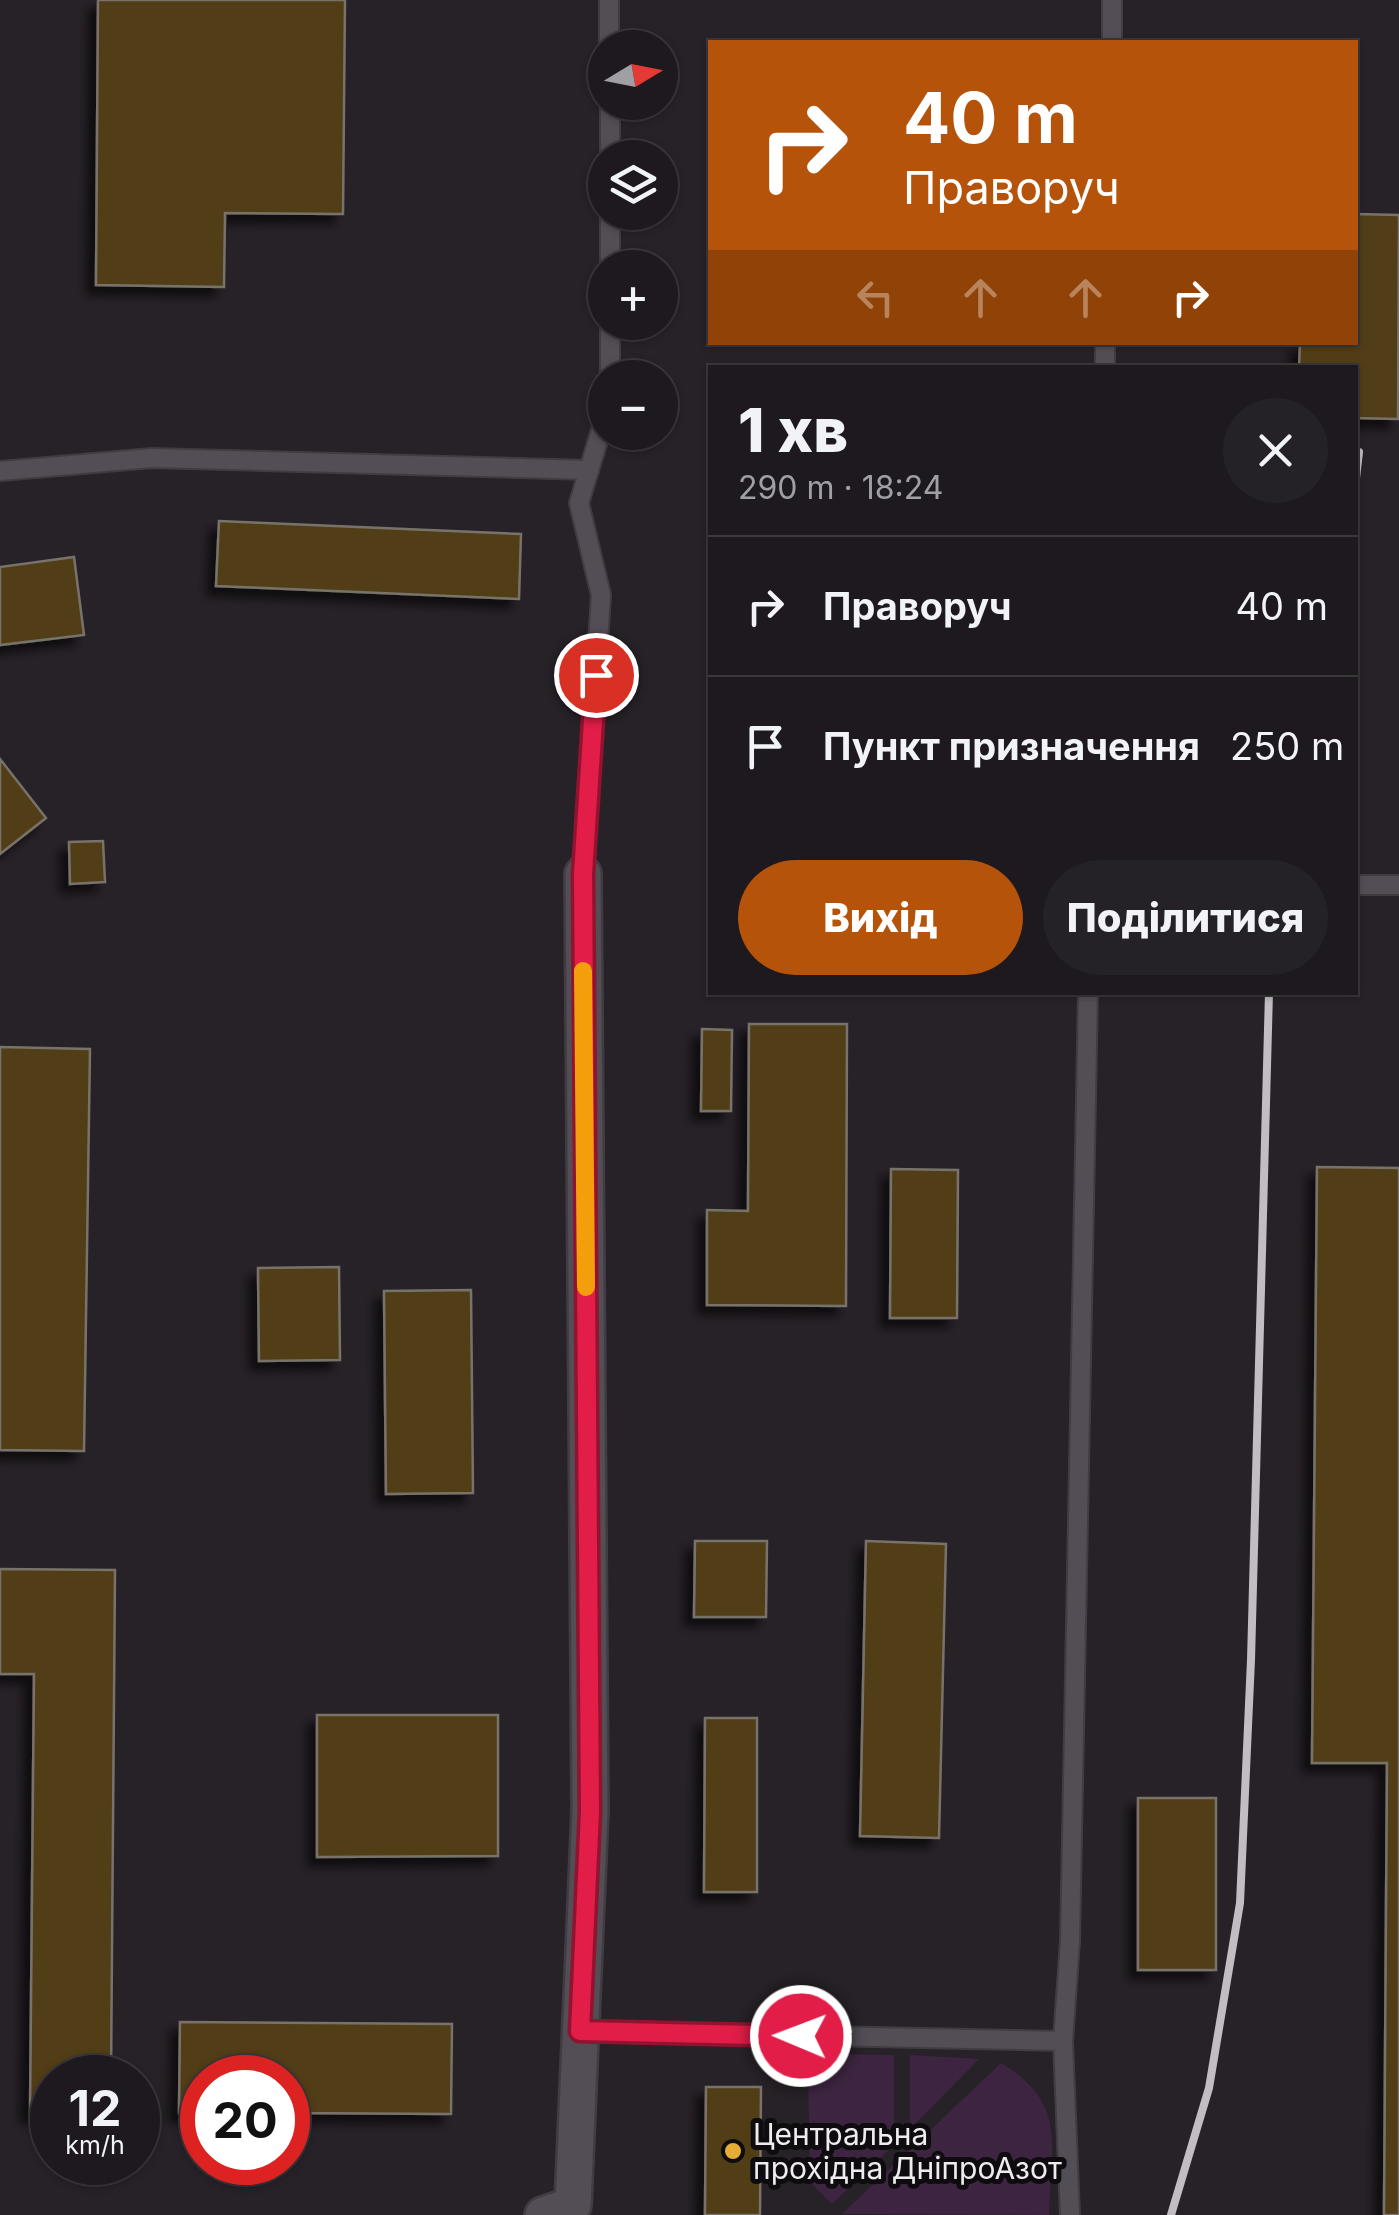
<!DOCTYPE html>
<html lang="uk">
<head>
<meta charset="utf-8">
<style>
	body { margin:0; font-family:Inter,sans-serif; background:#252227; color:#f1f3f6; height:100vh; display:flex; flex-direction:column; font-size:38px; white-space:nowrap }
	* { box-sizing:border-box; margin:0 }
	p { font-size:32px; color:#a0a0a4 }
	.icon { flex:none; width:55px; height:55px; fill:none; stroke:currentColor; stroke-width:2; stroke-linecap:round; stroke-linejoin:round }
	.map { position:relative; flex:1; overflow:hidden }
	.sheet { position:absolute; left:708px; top:365px; width:650px; height:630px; display:flex; flex-direction:column; background:#1d191e; border-radius:0px; box-shadow:0 2px 8px #0004,0 0 0 2px #3b383c }
	.sheet>* { flex:none }
	.top-card { position:absolute; left:708px; top:40px; width:650px; height:305px; border-radius:0px; box-shadow:0 2px 8px #0004,0 0 0 2px #3b383c; background:#b45309; color:#fff; overflow:hidden }
	.needle { width:65px; rotate:80deg }
	.tools { position:absolute; left:588px; top:30px; display:grid; gap:20px }
	.tools a { display:grid; place-items:center; width:90px; height:90px; border-radius:50%; background:#1d191e; box-shadow:0 2px 8px #0004,0 0 0 2px #3b383c; font-size:50px }
	.speed { position:absolute; left:30px; top:2055px; display:flex; gap:20px; font-size:50px; font-weight:700; text-align:center }
	.speed>* { display:grid; place-content:center; width:130px; height:130px; border-radius:50%; background:#1d191e; box-shadow:0 2px 8px #0004,0 0 0 2px #3b383c; line-height:1 }
	.speed small { font-size:25px; font-weight:400 }
	.speed .limit { border:15px solid #d22; background:#fff; color:#111 }
	.pin { position:absolute; display:grid; place-items:center; width:85px; height:85px; color:#fff; margin:-42px; border:5px solid #fff; border-radius:50%; box-shadow:0 2px 10px #0007 }
	.me { position:absolute; width:110px; margin:-55px; rotate:271deg; stroke-linejoin:round; filter:drop-shadow(0 0 8px #0008) }
	.turn { display:flex; align-items:center; gap:35px; height:210px; padding:0 30px; font-size:45px }
	.turn .icon { width:130px; height:130px; stroke-width:2.5 }
	.turn b { display:block; font-size:70px; line-height:85px }
	.lanes { display:flex; align-items:center; height:95px; padding:0 30px; background:#0003; justify-content:center; gap:50px; direction:ltr }
	.lanes .off { opacity:.35 }
	.round { display:grid; place-items:center; flex:none; width:105px; height:105px; border-radius:52px; background:#252227 }
	.summary { display:flex; align-items:center; justify-content:space-between; height:170px; padding:0 30px }
	h1 { font-size:60px; font-weight:800; line-height:75px }
	.action { display:flex; gap:20px; margin-top:auto; padding:20px 30px }
	.action a { flex:1; height:115px; border-radius:60px; background:#b45309; color:#fff; font-size:40px; font-weight:800; line-height:115px; text-align:center }
	.action a+a { background:#252227; color:#f1f3f6 }
	ul { padding:0; list-style:none }
	li { display:flex; align-items:center; gap:30px; height:140px; padding:0 30px; border-top:2px solid #3b383c }
	li div { flex:1 }
	li b { display:block; font-size:38px }
	li em { font-style:normal }
	.map>svg:first-child { display:block }
	.green { fill:#3d2541 }
	.building { fill:#513d15; stroke:#78736a; stroke-width:2.5; filter:url(#shadow) }
	.lines { fill:none; stroke-linecap:round; stroke-linejoin:round }
	.lane-casing { stroke:#413c42; stroke-width:22 }
	.street-casing { stroke:#413c42; stroke-width:40 }
	.lane { stroke:#534d55; stroke-width:18 }
	.street { stroke:#534d55; stroke-width:35 }
	.rail { stroke:#c1bdc2; stroke-width:8 }
	.route-casing { stroke:#92132f; stroke-width:25 }
	.route { stroke:#e11d48; stroke-width:18 }
	.slow { stroke:#f59e0b; stroke-width:18 }
	.poi-dot { fill:#e5ad36; stroke:#0e0c0f; stroke-width:4 }
	.labels { text-anchor:middle; dominant-baseline:central; stroke-width:10; stroke-linejoin:round; paint-order:stroke }
	.poi-label { font-size:30px; fill:#efebf0; stroke:#0e0c0f; text-anchor:start }
</style>
</head>
<body>
<div class="map">
<svg width="1399" height="2215" viewBox="0 0 1399 2215">
	<defs>
		<filter id="shadow"><feDropShadow dx="-9" dy="9" stdDeviation="5" flood-color="#0009"/></filter>
	</defs>
	<rect width="100%" height="100%" fill="#272128"/>
	<g class="green">
		<path d="M825,2054L894,2055V2145L832,2204L810,2182L808,2066Z"/>
		<path d="M910,2055L979,2059L910,2129Z"/>
		<path d="M1001,2063C1068,2103 1051,2147 1049,2215L842,2214Z"/>
	</g>
	<g class="building">
		<path d="M98,0H345L343,214L225,213L224,287L96,285Z"/>
		<path d="M1355,214L1399,215L1398,419L1355,418V368H1299L1300,342H1355Z"/>
		<path d="M219,521L521,534L519,599L216,586Z"/>
		<path d="M74,557L84,635L0,645V567Z"/>
		<path d="M0,759L46,818L0,854Z"/>
		<path d="M103,841L105,882L70,884L69,842Z"/>
		<path d="M749,1024H847L846,1306L707,1305V1210L748,1211Z"/>
		<path d="M702,1029L732,1030L731,1111H701Z"/>
		<path d="M0,1047L90,1049L84,1451L0,1450Z"/>
		<path d="M1317,1167L1399,1168V2215H1384L1387,1763H1312Z"/>
		<path d="M891,1169L958,1170L957,1318H890Z"/>
		<path d="M339,1267L340,1360L259,1361L258,1268Z"/>
		<path d="M471,1290L473,1493L386,1494L384,1291Z"/>
		<path d="M695,1541H767L766,1617H694Z"/>
		<path d="M866,1541L946,1544L939,1838L860,1836Z"/>
		<path d="M0,1569L115,1570L111,2078H52V2115L30,2114L34,1674H0Z"/>
		<path d="M317,1715H498V1856L317,1857Z"/>
		<path d="M705,1718H757V1892H704Z"/>
		<rect x="1138" y="1798" width="78" height="172"/>
		<path d="M180,2022L452,2024L451,2114L288,2113V2078H202V2113H179Z"/>
		<path d="M706,2087H761L760,2215H705Z"/>
	</g>
	<g class="lines">
		<g class="lane-casing">
			<g id="lane">
				<path d="M609,0V48"/>
				<path d="M1112,42V0"/>
				<path d="M610,102V158"/>
				<path d="M610,212V268"/>
				<path d="M610,322V378"/>
				<path d="M1105,368V342"/>
				<path d="M0,471L152,458L589,470"/>
				<path d="M583,874L601,595L579,503L605,417"/>
				<path d="M1355,885H1399"/>
				<path d="M581,2031L1063,2041L1070,2215"/>
				<path d="M1063,2041L1070,1941L1088,992"/>
			</g>
		</g>
		<g class="street-casing">
			<path id="street" d="M543,2215L573,2205L590,1811L583,874"/>
		</g>
		<use href="#lane" class="lane"/>
		<use href="#street" class="street"/>
		<g class="rail">
			<path d="M1355,487L1359,452"/>
			<path d="M1171,2215L1209,2088L1240,1903L1251,1660L1269,992"/>
		</g>
	</g>
	<g class="lines">
		<g class="route-casing">
			<path id="route" d="M596,675L583,874L590,1811L580,2031L801,2036"/>
		</g>
		<use href="#route" class="route"/>
		<path class="slow" d="M583,971L586,1287"/>
	</g>
	<circle class="poi-dot" cx="733" cy="2151" r="10"/>
	<g class="labels">
		<g class="poi-label">
			<text x="753" y="2134">Центральна<tspan x="753" dy="34">прохідна ДніпроАзот</tspan></text>
		</g>
	</g>
</svg>
<div class="tools">
<a><svg class="needle" viewBox="-14 -14 28 28"><path d="M0-13l5 13h-10z" fill="#e53935"/><path d="M0 13l5-13h-10z" fill="#a0a0a4"/></svg></a>
<a><svg class="icon" aria-label="layers" viewBox="0 0 24 24"><path d="M12 4l9 5-9 5-9-5zM3 14l9 5 9-5"/></svg></a>
<a>+</a>
<a>−</a>
</div>
<div class="speed"><div>12<small>km/h</small></div><div class="limit">20</div></div>
<div class="pin" style="left:596px;top:675px;background:#d93025"><svg class="icon" aria-label="arrive" viewBox="0 0 24 24"><path d="M6 21V4h12l-3 4 3 4H6"/></svg></div>
<svg class="me" style="left:801px;top:2036px" viewBox="-20 -20 40 40"><circle r="17" fill="#e11d48" stroke="#fff" stroke-width="3"/><path d="M0-11L8 9 0 5-8 9z" fill="#fff"/></svg>
<div class="top-card">
<div class="turn"><svg class="icon" aria-label="right" viewBox="0 0 24 24"><path d="M7 20v-9h11M14 6l5 5-5 5"/></svg><div><b>40 m</b>Праворуч</div></div>
<div class="lanes"><svg class="icon off" aria-label="left" viewBox="0 0 24 24"><path d="M17 20v-9H6M10 6l-5 5 5 5"/></svg><svg class="icon off" aria-label="ahead" viewBox="0 0 24 24"><path d="M12 20V5M6 11l6-6 6 6"/></svg><svg class="icon off" aria-label="ahead" viewBox="0 0 24 24"><path d="M12 20V5M6 11l6-6 6 6"/></svg><svg class="icon" aria-label="right" viewBox="0 0 24 24"><path d="M7 20v-9h11M14 6l5 5-5 5"/></svg></div>
</div>
<section class="sheet">
<div class="summary"><div><h1>1 хв</h1><p>290 m · 18:24</p></div><a class="round"><svg class="icon" aria-label="close" viewBox="0 0 24 24"><path d="M6 6l12 12M18 6L6 18"/></svg></a></div>
<ul>
<li><svg class="icon" aria-label="right" viewBox="0 0 24 24"><path d="M7 20v-9h11M14 6l5 5-5 5"/></svg><div><b>Праворуч</b></div><em>40 m</em></li>
<li><svg class="icon" aria-label="arrive" viewBox="0 0 24 24"><path d="M6 21V4h12l-3 4 3 4H6"/></svg><div><b>Пункт призначення</b></div><em>250 m</em></li>
</ul>
<div class="action"><a>Вихід</a><a>Поділитися</a></div>
</section>
</div>
</body>
</html>
